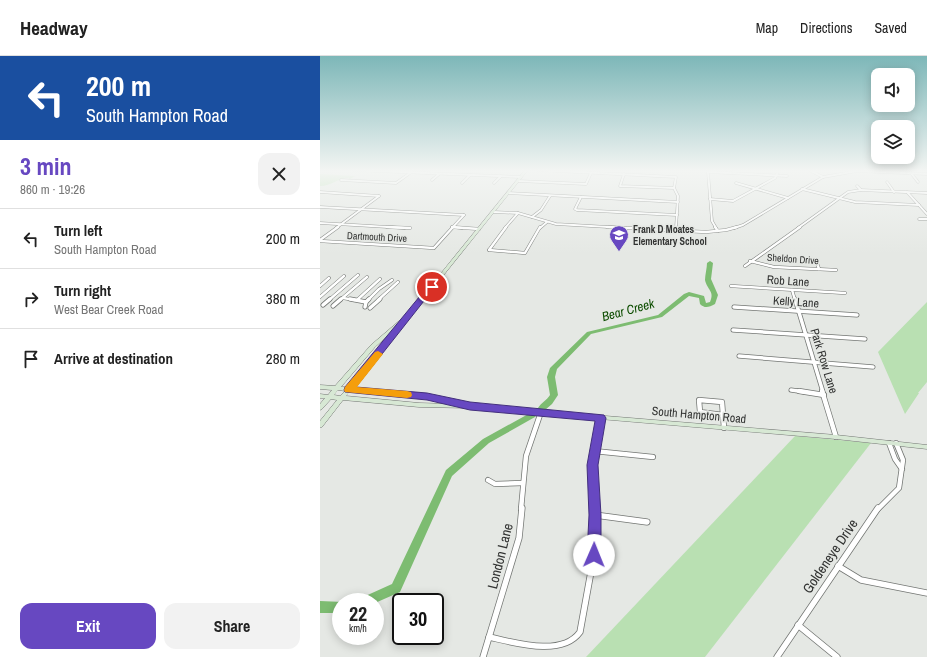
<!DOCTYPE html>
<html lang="en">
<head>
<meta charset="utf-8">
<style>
	body { margin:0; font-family:"Archivo Narrow",sans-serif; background:#f2f2f2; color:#222; height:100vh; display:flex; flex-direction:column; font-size:15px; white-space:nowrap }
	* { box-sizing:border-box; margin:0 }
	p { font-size:13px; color:#767676 }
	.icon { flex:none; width:22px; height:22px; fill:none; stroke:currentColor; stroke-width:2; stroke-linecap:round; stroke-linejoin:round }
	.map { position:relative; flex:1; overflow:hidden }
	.sheet { display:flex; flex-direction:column; background:#fff; width:320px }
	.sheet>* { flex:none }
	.hud { background:#1a4fa0; color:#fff; overflow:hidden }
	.fabs { position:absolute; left:551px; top:12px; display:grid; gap:8px }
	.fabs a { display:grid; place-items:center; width:44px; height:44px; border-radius:8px; background:#fff; box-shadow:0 2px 10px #0003; font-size:20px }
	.speed { position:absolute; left:12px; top:537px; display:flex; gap:8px; font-size:20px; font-weight:700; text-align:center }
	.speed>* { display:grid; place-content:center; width:52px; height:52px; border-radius:50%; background:#fff; box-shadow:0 2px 10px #0003; line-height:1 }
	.speed small { font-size:10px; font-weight:400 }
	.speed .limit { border:2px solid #111; border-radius:6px; background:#fff; color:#111 }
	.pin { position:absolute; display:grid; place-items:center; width:34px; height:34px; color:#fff; margin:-17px; border:2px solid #fff; border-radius:50%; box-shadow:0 1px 4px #0007 }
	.me { position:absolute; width:44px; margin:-22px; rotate:1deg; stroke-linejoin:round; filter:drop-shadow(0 0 3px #0008) }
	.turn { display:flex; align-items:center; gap:14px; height:84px; padding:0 20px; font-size:18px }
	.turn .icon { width:52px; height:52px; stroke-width:2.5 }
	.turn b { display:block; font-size:28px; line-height:34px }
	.round { display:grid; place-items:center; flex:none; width:42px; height:42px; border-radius:12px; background:#f2f2f2 }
	.headline { display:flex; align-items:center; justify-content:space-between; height:68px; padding:0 20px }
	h1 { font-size:24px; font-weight:700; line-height:30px; color:#6748c1 }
	.button { display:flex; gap:8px; margin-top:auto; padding:8px 20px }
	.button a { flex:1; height:46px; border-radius:12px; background:#6748c1; color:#fff; font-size:16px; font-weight:700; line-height:46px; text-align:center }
	.button a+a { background:#f2f2f2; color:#222 }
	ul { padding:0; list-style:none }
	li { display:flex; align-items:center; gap:12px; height:60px; padding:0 20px; border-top:1px solid #e0e0e0 }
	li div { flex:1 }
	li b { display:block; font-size:15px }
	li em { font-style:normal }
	header { display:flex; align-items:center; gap:24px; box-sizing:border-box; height:56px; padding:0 20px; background:#fff; border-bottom:1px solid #e0e0e0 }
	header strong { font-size:19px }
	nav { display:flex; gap:22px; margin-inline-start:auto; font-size:14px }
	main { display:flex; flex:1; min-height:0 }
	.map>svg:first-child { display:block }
	.green { fill:#b9e0b2 }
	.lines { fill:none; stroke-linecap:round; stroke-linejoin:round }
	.river { fill:#7dbc71; fill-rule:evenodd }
	.minor-far4-casing { stroke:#737673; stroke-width:3 }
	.minor-far3-casing { stroke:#737673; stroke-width:3.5 }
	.minor-far2-casing { stroke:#737673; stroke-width:5 }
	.minor-far1-casing { stroke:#737673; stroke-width:6 }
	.minor-casing { stroke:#737673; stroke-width:7 }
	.secondary-casing { stroke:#737673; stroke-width:1 }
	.minor-far4 { stroke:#fff; stroke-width:2 }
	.minor-far3 { stroke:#fff; stroke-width:2.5 }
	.minor-far2 { stroke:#fff; stroke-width:3.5 }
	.minor-far1 { stroke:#fff; stroke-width:4.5 }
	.minor { stroke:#fff; stroke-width:5.5 }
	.secondary { fill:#d7e8d4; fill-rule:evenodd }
	.route { fill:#6748c1; stroke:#432f7d }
	.slow { fill:#f59e0b }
	.labels { text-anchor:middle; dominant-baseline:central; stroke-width:3; stroke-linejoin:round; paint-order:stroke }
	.far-poi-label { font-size:10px; font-weight:bold; fill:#323332; stroke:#e5e8e4; text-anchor:start }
	.far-street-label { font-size:10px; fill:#323332; stroke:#e5e8e4 }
	.street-label { font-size:12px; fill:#323332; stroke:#e5e8e4 }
	.water-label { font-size:13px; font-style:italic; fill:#0d4d00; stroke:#e5e8e4 }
	.near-street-label { font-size:14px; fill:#323332; stroke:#e5e8e4 }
</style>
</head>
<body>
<header>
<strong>Headway</strong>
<nav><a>Map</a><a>Directions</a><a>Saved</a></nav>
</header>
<main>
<section class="sheet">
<div class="hud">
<div class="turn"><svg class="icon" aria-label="left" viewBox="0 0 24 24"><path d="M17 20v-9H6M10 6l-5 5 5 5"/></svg><div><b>200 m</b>South Hampton Road</div></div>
</div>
<div class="headline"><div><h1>3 min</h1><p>860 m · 19:26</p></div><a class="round"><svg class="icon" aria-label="close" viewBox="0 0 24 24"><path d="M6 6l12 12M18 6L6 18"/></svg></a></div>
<ul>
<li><svg class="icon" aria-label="left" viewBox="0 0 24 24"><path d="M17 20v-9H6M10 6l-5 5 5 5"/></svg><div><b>Turn left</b><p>South Hampton Road</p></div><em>200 m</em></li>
<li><svg class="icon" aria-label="right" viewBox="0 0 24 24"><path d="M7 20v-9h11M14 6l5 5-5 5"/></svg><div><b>Turn right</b><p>West Bear Creek Road</p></div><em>380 m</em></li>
<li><svg class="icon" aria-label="arrive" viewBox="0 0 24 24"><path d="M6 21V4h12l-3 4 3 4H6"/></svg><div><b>Arrive at destination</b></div><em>280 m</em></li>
</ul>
<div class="button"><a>Exit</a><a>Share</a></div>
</section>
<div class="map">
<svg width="607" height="601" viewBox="0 0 607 601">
	<rect width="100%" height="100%" fill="#e5e8e4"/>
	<g class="green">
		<path d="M0,118L35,120L29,124V122C18,122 11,130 0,130Z"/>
		<path d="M607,246V326L598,337H599L585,358L558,296Z"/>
		<path d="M475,380L551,387L385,601H266Z"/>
	</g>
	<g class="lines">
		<g class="river">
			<path d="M390,205L393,207L391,223L398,239L395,248C389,251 385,253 380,248L379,242L369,240L342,261L271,278L237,313L235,321L238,339L232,348L225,354H219L218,352C221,347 227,344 230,339L227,321L230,312L267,276L338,259L364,238L369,236L384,240L386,247L390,246C395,235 387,234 385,224C385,219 387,212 387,207Z"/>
			<path d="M212,356L215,357L216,359L215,361L169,387L132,420L80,536L55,547V546H39L41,542L72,528L126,414L163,383Z"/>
			<path d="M0,545L23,546H21V557H0Z"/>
		</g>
		<g class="minor-far4-casing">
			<g id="minor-far4">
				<path d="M33,114L201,121"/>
				<path d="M218,114L356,121L354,132L358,140L356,172"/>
				<path d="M489,114L503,121"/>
				<path d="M591,117L598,126"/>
				<path d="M304,118L300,130L354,132"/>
				<path d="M21,124L76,127L90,117"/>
				<path d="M112,124L119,118"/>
				<path d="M198,125L266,128L271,117"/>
				<path d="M567,126L574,136"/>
				<path d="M142,127L150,119"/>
				<path d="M174,127L181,120"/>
				<path d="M416,127L468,142"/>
				<path d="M537,130L541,134"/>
				<path d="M482,133L535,146L599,149"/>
				<path d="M0,136L59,140"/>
				<path d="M587,136L607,158"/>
				<path d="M188,137L358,146"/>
				<path d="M261,141L255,153L257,154L357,159"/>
				<path d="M390,143L413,145L455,122L457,118"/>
				<path d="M0,151L144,159"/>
				<path d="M174,156L198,157L236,168L306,172"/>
				<path d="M212,161L221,154L230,140"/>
				<path d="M599,163H607"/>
				<path d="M0,167L85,172"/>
				<path d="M132,171L142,172"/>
				<path d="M16,172L59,140"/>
				<path d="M132,172L144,159"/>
				<path d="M185,172L198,157"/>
				<path d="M220,172L227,166"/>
				<path d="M396,172L392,165L388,116L467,120"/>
				<path d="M414,172L423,169L503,121L537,115L607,118"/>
				<path d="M478,172L528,136L541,134L607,137"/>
			</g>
		</g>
		<g class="minor-far3-casing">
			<g id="minor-far3">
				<path d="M67,171L90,172"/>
				<path d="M132,171L159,173"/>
				<path d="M287,171L386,176L406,174L417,171"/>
				<path d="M395,171L398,175"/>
				<path d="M356,174V171"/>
				<path d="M0,184L18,171"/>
				<path d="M0,185L114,192L133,171"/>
				<path d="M169,194L205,197L220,171"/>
				<path d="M169,194L186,171"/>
				<path d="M430,205L454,211L516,214"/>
				<path d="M497,207L499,213"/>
				<path d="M425,210L480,171"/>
				<path d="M0,230L9,222"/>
				<path d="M411,230L525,237"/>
				<path d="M472,234L475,244"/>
				<path d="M0,241L24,220"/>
				<path d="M23,242L35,244"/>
				<path d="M9,244L38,219"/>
				<path d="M20,244L47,221"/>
				<path d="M37,244L60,223"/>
				<path d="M48,244L59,233L72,224"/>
				<path d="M58,244L78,226"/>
			</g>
		</g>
		<g class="minor-far2-casing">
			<g id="minor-far2">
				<path d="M30,243L46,246"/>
				<path d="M475,243L503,336"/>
				<path d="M3,249L10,243"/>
				<path d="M13,250L21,243"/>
				<path d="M45,251L46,246L49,243"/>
				<path d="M414,251L537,259"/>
				<path d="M50,252L60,243"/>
				<path d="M413,274L545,283"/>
				<path d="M419,300L553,311"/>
				<path d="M471,334L485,336"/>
			</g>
		</g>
		<g class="minor-far1-casing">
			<g id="minor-far1">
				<path d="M479,335L504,339"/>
				<path d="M502,335L516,381"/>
				<path d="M379,344L402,346L403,359L380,356Z"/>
				<path d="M403,359L404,372"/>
				<path d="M569,387L575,403L582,413"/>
				<path d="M274,395L333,401"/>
				<path d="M168,424L175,428L203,427"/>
				<path d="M201,453L206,400L221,356"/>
				<path d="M275,453L273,409L281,362"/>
				<path d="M558,453L579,432L583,404L576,387"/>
			</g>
		</g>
		<g class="minor-casing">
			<g id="minor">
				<path d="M275,459L327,466"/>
				<path d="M518,510L541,524L607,537"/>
				<path d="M478,569L517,601"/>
				<path d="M169,581C196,587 242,601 260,576L274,499L275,452"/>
				<path d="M163,601L199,482L202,452"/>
				<path d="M457,601L558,452"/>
			</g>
		</g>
		<g class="secondary-casing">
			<path id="secondary" d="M205,114H208L33,332L98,337L138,345L140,346V348L516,379L607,389V393L516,383L150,352L99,351L23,344L2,371H0V365L17,344L11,343L2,353L0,354V348L5,342H0V338L8,339L12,334L0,333V329L15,330L51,289L79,265H82ZM74,274L27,331H21L55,291ZM18,334L25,335L20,340L14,339ZM30,335L98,341L131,348L99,347L26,340Z"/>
		</g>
		<use href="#minor-far4" class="minor-far4"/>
		<use href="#minor-far3" class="minor-far3"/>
		<use href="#minor-far2" class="minor-far2"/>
		<use href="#minor-far1" class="minor-far1"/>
		<use href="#minor" class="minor"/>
		<use href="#secondary" class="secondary"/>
	</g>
	<linearGradient id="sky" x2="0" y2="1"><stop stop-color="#7db7b8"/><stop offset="0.58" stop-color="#f3f5f3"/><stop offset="1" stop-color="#f3f5f3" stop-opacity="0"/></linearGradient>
	<rect width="607" height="198" fill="url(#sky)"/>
	<path class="route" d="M109,229H112L115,231L36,331L107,337L150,346L284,359L286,362L278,409L281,459V499L279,504L274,506L269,504L267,499L269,459L267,409L275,365L150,354L107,344L25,336L24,334L25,331Z"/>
	<path class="slow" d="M58,295L63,298L37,331L87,335L91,336L92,339L91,341L87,342L25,336L24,334L25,331L55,296Z"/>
	<defs>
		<g id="school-pin" transform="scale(1)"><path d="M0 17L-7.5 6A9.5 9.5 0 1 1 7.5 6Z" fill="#6748c1" stroke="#e5e8e4"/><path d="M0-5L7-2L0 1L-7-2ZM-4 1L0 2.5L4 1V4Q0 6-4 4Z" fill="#fff"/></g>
	</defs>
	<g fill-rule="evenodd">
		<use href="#school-pin" x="299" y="179"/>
	</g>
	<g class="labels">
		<g class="far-poi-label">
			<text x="313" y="173">Frank D Moates<tspan x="313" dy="12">Elementary School</tspan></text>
		</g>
		<g class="far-street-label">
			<text transform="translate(57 181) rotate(3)">Dartmouth Drive</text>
			<text transform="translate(473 203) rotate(4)">Sheldon Drive</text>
		</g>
		<g class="street-label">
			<text transform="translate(468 225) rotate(4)">Rob Lane</text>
			<text transform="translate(476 246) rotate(4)">Kelly Lane</text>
			<text transform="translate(504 305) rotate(73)">Park Row Lane</text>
			<text transform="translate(379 359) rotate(5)">South Hampton Road</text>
		</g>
		<g class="water-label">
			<text transform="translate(308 254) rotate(-15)">Bear Creek</text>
		</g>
		<g class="near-street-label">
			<text transform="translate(180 500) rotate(-76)">London Lane</text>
			<text transform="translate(510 500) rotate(-56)">Goldeneye Drive</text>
		</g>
	</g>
</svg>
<div class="fabs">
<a><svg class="icon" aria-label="sound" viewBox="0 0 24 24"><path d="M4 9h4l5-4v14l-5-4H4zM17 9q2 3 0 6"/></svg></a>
<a><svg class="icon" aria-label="layers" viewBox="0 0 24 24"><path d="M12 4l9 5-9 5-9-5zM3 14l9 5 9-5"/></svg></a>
</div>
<div class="speed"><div>22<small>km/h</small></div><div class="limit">30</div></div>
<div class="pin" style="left:112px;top:231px;background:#d93025"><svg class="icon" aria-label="arrive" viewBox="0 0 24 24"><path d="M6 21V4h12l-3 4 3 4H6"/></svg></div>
<svg class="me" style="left:274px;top:499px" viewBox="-20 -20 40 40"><circle r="19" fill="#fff"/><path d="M0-13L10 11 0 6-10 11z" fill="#6748c1"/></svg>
</div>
</main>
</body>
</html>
